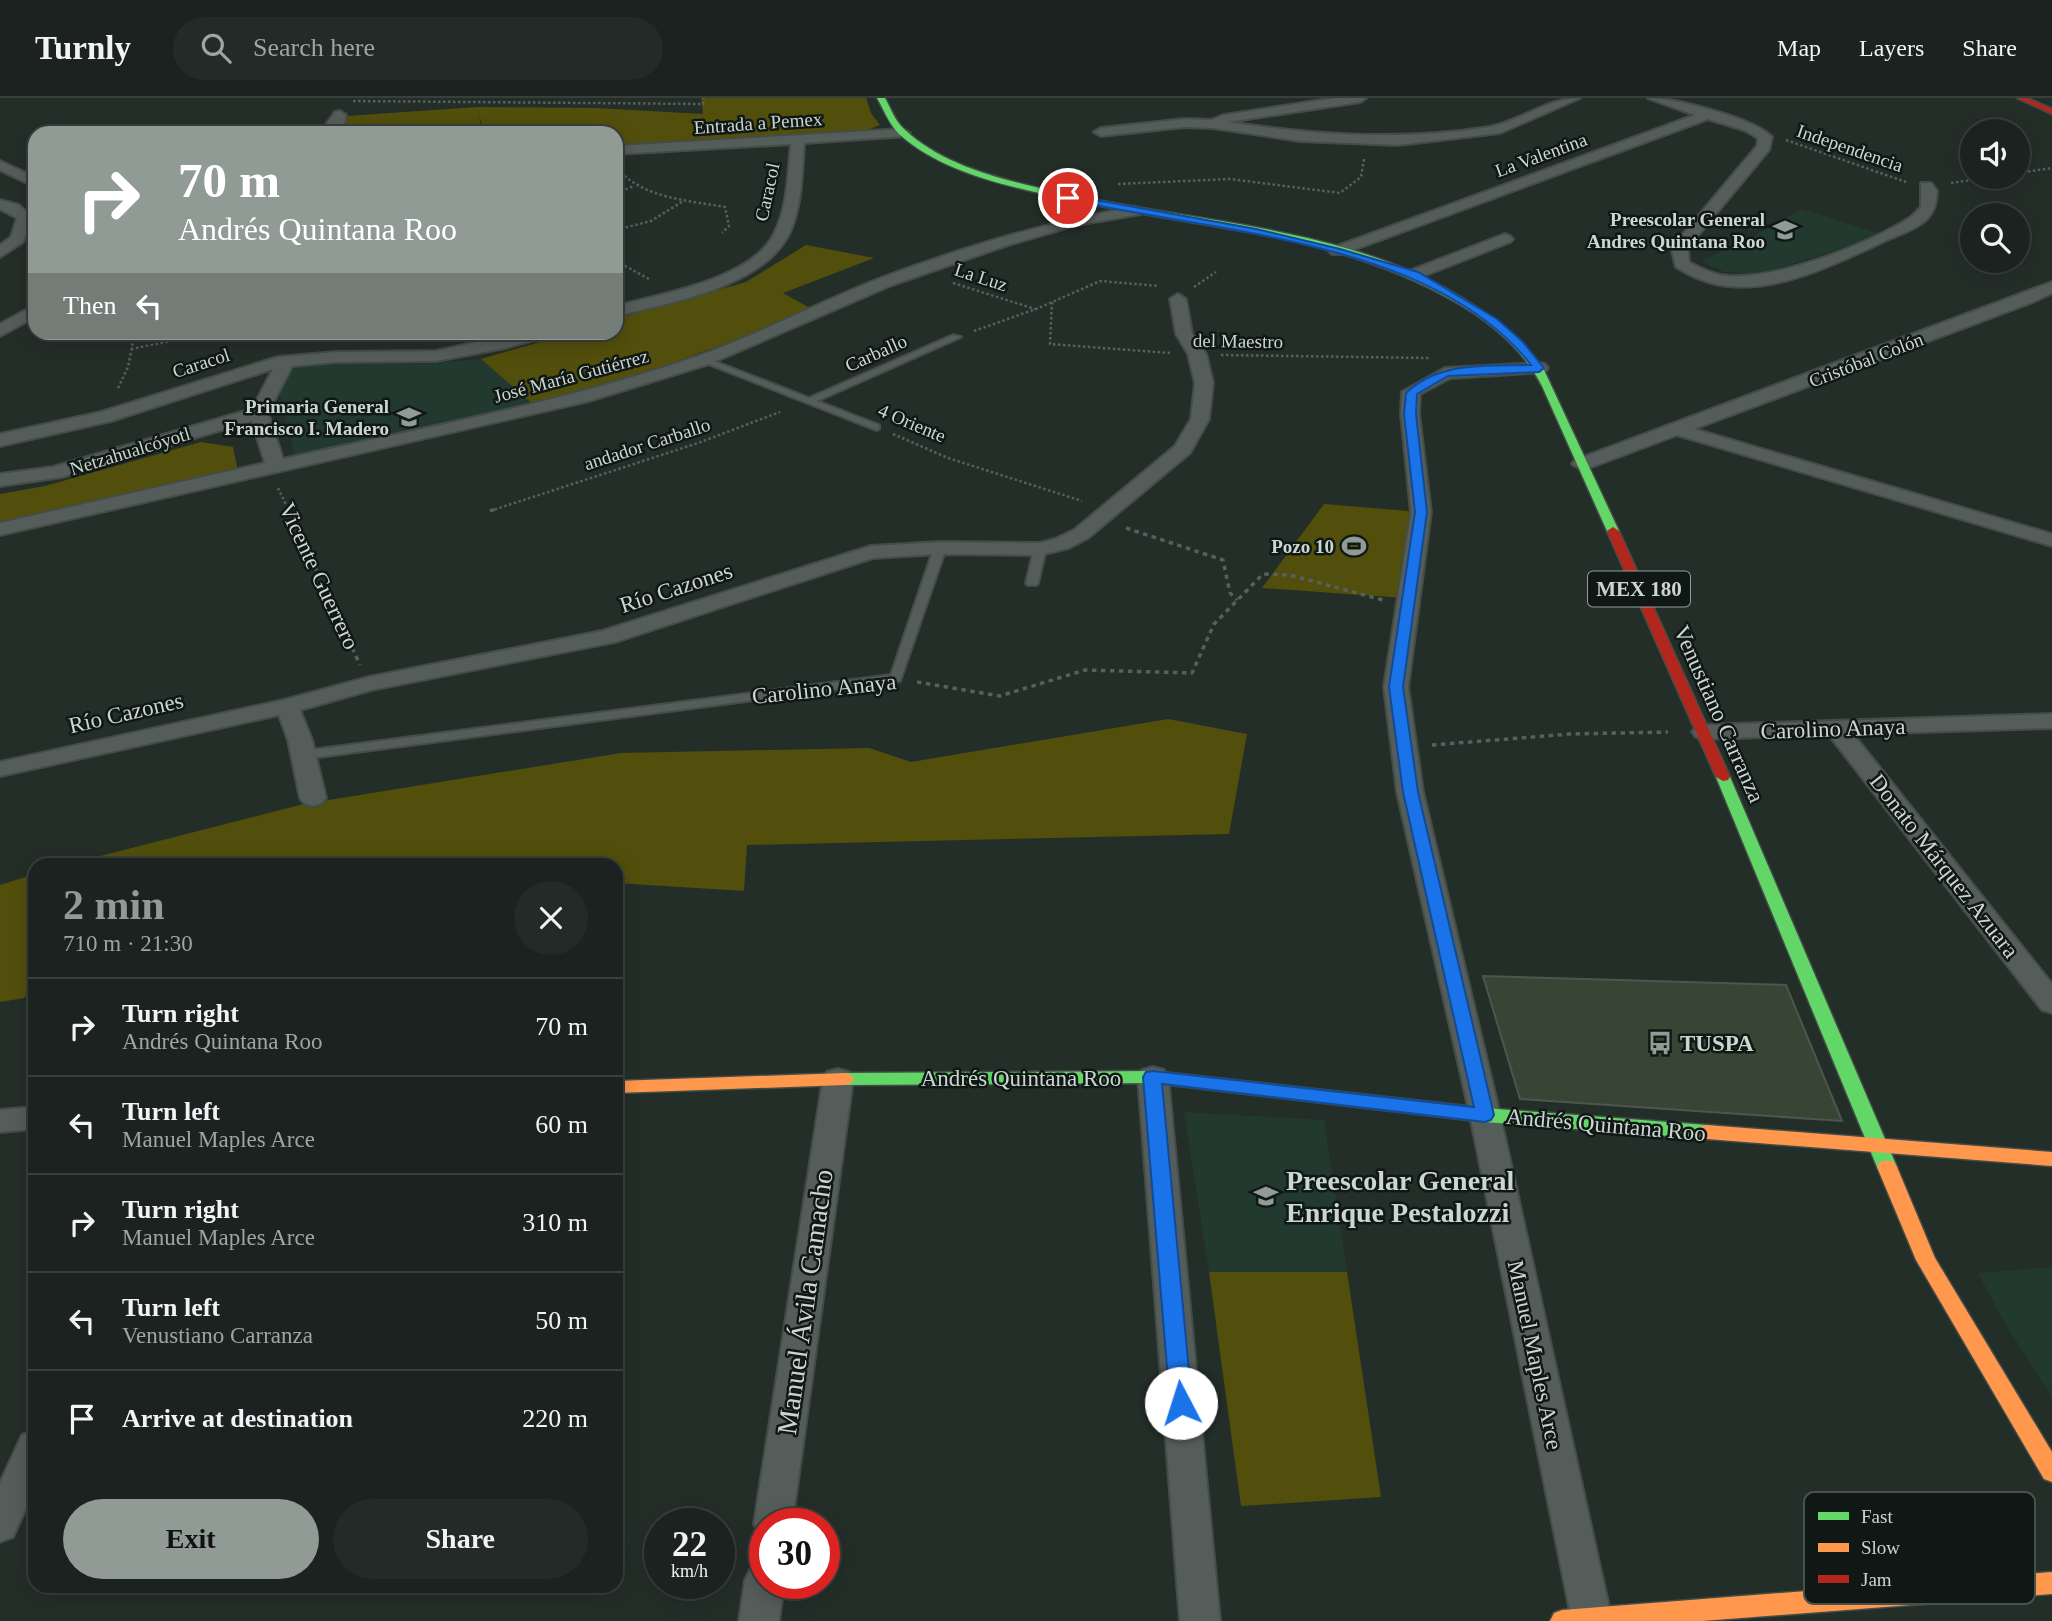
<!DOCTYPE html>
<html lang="en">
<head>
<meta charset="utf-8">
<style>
	body { margin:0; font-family:"Times New Roman",serif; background:#242a28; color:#f1f3f6; height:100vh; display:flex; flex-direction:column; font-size:26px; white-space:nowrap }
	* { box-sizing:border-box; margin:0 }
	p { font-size:23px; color:#a0a4a4 }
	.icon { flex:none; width:38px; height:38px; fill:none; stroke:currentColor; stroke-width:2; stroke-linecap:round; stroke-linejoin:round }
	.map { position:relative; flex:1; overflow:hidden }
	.side { position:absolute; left:28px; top:760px; width:595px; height:735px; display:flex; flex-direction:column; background:#1b221f; border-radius:21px; box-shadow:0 4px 18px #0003,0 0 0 2px #393f3d }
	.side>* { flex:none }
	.top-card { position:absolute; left:28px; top:28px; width:595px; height:214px; border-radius:21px; box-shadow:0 4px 18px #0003,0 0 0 2px #393f3d; background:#919b96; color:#fff; overflow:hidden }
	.fabs { position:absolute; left:1960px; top:21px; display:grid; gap:14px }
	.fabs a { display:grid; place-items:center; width:70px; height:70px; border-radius:50%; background:#1b221f; box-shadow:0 4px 18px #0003,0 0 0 2px #393f3d; font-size:35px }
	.speed { position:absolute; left:644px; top:1410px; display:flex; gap:14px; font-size:35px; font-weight:700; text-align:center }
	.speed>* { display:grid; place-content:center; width:91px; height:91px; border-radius:50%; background:#1b221f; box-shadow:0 4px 18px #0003,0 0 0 2px #393f3d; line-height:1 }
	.speed small { font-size:18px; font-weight:400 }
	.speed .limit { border:10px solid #d22; background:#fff; color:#111 }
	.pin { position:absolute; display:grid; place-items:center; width:60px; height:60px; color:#fff; margin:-30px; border:4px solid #fff; border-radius:50%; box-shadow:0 2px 7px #0007 }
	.me { position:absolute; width:77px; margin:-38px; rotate:355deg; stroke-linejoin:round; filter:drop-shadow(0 0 5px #0008) }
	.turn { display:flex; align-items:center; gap:24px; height:147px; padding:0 35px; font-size:32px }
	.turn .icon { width:91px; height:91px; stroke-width:2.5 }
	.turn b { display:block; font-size:49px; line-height:60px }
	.then { display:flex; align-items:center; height:66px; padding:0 35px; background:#0003; gap:14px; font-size:26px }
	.round { display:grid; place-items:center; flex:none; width:74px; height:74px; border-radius:37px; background:#242a28 }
	.overview { display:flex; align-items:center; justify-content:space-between; height:119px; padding:0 35px }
	h1 { font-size:42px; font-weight:600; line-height:52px; color:#919b96 }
	.primary-button { display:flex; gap:14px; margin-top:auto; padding:14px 35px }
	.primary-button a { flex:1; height:80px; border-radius:42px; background:#919b96; color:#111; font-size:28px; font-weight:600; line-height:80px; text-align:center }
	.primary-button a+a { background:#242a28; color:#f1f3f6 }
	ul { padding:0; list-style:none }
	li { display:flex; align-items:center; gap:21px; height:98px; padding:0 35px; border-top:2px solid #393f3d }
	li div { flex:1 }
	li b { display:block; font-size:26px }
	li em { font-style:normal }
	header { display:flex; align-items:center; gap:42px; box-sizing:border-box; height:98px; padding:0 35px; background:#1b221f; border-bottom:2px solid #393f3d }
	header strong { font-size:33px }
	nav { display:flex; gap:38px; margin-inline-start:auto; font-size:24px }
	.search { width:490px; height:63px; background:#242a28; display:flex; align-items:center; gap:18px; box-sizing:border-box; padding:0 24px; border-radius:38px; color:#a0a4a4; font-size:26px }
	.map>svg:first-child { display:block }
	.built { fill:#21392f }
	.green { fill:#524f0c }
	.building { fill:#384535; stroke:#4e554f; stroke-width:2 }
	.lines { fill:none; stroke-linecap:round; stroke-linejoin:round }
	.lane-casing { stroke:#434c47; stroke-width:4 }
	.street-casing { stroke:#434c47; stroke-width:4 }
	.fast-casing { stroke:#434c47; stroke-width:3 }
	.slow-casing { stroke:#434c47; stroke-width:3 }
	.jam-casing { stroke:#434c47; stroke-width:3 }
	.path-far1 { stroke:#585f5c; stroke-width:2.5; stroke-dasharray:2.5 2.5; stroke-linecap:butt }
	.path { stroke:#585f5c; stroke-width:3.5; stroke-dasharray:4.5 4.5; stroke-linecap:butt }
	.lane { fill:#555d5a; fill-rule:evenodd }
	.street { fill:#555d5a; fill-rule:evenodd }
	.fast { fill:#63d668; fill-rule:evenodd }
	.slow { fill:#ff974d; fill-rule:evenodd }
	.jam { fill:#b3261e; fill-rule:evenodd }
	.route { fill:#1a73e8; stroke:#114b97; stroke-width:2 }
	.labels { text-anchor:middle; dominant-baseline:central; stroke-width:5; stroke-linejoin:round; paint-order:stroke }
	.far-street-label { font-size:19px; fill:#cbd6d0; stroke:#101815 }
	.far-poi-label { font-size:19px; font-weight:bold; fill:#cbd6d0; stroke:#101815; text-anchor:end }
	.shield { fill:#101815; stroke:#939d98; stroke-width:2 }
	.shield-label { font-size:21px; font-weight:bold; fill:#cbd6d0 }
	.street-label { font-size:23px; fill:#cbd6d0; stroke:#101815 }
	.poi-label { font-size:23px; font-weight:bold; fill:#cbd6d0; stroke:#101815; text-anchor:start }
	.near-poi-label { font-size:28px; font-weight:bold; fill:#cbd6d0; stroke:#101815; text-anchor:start }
	.near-street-label { font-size:28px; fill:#cbd6d0; stroke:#101815 }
	.key { fill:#101815; stroke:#48514d; stroke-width:2 }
	.key-label { font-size:19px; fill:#cbd6d0 }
</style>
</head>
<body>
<header>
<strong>Turnly</strong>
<div class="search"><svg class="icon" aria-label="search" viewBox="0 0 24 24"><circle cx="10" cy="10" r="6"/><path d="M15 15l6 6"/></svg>Search here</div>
<nav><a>Map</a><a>Layers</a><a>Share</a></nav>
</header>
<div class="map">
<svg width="2052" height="1523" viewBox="0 0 2052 1523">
	<rect width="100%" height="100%" fill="#242e29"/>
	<g class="built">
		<path d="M1801,111L1884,137L1766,174L1749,176L1724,174L1701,163L1751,140Z"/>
		<path d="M481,261L535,308L296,361L278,292L289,269L331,266H425Z"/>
		<path d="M1184,1014L1324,1022L1347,1174H1209Z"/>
		<path d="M2052,1169V1299L2001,1219L1978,1175Z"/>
	</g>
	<g class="green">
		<path d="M701,0H866L871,15L880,27L854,37L616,51V35H484L479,16L482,35H343L346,18L478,9L596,10L703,16Z"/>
		<path d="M806,147L874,160L783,195L815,213L584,297L535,308L481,261L571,235L616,234V221L746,184Z"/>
		<path d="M201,344L233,349L239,378L0,430V396L45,388Z"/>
		<path d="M1324,406L1420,414L1405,500L1262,490Z"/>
		<path d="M1168,621L1247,636L1229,736L747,747L744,793L616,785V766H69L304,706L621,655L869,650L911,664Z"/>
		<path d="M35,776V887L24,900L0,904V787Z"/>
		<path d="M1209,1174H1347L1381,1399L1241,1408Z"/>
	</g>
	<path class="building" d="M1483,878L1786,887L1842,1023L1520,1001Z"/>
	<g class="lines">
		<g class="lane-casing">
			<g id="lane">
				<path d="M953,237L961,239L817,303L879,327V331L876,332L698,262L706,260L809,300Z"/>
				<path d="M940,447L946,450L900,583L303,661L296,657L303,653L891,577L934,450Z"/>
				<path d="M1040,448L1046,451L1038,485L1036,487H1028L1026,485L1034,451Z"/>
			</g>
		</g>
		<g class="street-casing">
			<g id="street">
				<path d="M1335,0H1366L1360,4L1228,24C1315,37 1401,43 1489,29C1521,23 1547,0 1580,0L1500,35L1398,47L1300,43L1213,30L1185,29L1101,38L1094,34L1101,30L1185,21L1211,22L1224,17Z"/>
				<path d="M1648,0C1674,0 1754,20 1772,39L1769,52L1695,141L1688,153L1689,164C1702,171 1714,177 1729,178C1779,181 1869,146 1911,119L1921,109V85H1931L1937,93C1936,105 1935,113 1926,122C1915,132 1900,136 1887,142C1839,164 1782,194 1727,188C1708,186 1693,179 1676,169L1672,153L1683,136L1757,48L1758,40L1744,32L1708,21L1342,156H1332L1329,153L1332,150L1695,17Z"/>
				<path d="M340,13L346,17L345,24L334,35H320L335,14Z"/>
				<path d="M903,31L910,35L908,38L804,45C802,75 802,107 790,134C765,189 669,205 616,218V208C661,196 752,181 774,136C788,108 788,75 791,46L616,56V48Z"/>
				<path d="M0,63L35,79V89L0,72Z"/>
				<path d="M0,102L19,107L32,119L23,144L0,159V147L11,139L17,120L0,111Z"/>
				<path d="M1136,109L1143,113L1141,116L1077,127L1008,147L892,187L709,266L589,303L0,437V425L265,365L252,323L62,379L0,388V376L53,369L252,311L273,271L111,323L0,348V336L101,314L278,259L336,254L436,253L523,234H551L549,238L505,250L436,263L336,264L292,268L268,315L283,361C421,330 562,305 695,259C759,237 818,204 881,180C964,149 1049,123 1136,109Z"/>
				<path d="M1505,136L1510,138L1513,141L1510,144L1421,179H1409L1407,176L1409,173Z"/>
				<path d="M2052,184V195L2033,204L1694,331L2052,436V448L1677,337L1589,370L1582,372L1572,366L1575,362Z"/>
				<path d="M1178,196L1186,201L1192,236L1206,256L1213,285L1209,321L1190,355L1088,440L1069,450L1040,457L940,456L873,460L615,544L371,592L300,612L312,642L326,700L322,705L313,708L304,705L300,700L288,642L279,617L0,678V664L284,602L369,579L602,533L871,448L940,444L1040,445L1055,441L1074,432L1175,348L1191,321L1195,285L1188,256L1176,236L1170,201Z"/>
				<path d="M35,207V219L0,238V226Z"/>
				<path d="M1539,265L1545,266L1548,270L1545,274L1450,280L1420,296L1419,316L1431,414L1408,589L1423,694L1500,1017L1612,1523H1572L1470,1017L1397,694L1384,589L1411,414L1401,316L1402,294L1445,270Z"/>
				<path d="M2052,616V630L1853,636L2052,886V915L2042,912L1829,637L1704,641L1696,639L1692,634L1696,629L1704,627Z"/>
				<path d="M1153,969L1164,972L1168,979L1220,1523H1180L1138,979L1142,972Z"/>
				<path d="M838,971L849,974L853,981L792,1426H765V1440L760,1438L754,1426L823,981L827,974Z"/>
				<path d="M35,1009V1031L0,1034V1012Z"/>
				<path d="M35,1333V1390L13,1439L0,1444V1385L22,1337Z"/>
				<path d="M765,1465V1486H784L779,1523H739L745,1482L751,1470Z"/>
			</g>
		</g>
		<g class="fast-casing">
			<g id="fast">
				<path d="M877,0H885C891,11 895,23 904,31C941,66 996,80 1044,91C1196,128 1386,125 1508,234C1522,246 1534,257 1544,272L1619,433L1613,437L1607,433L1542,288C1523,251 1488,222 1452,202C1401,173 1346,155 1289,142C1206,125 1122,115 1039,95C991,84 937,70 899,36C889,26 884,12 877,0Z"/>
				<path d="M1723,675L1730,679L1897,1069L1894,1074L1887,1076L1880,1074L1877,1069L1716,679Z"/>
				<path d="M1153,973L1485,1010L1707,1027L1714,1029L1716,1034L1714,1039L1707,1041L1485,1024L1153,985L845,987L839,985L836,981L839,977L845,975Z"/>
			</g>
		</g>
		<g class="slow-casing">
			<g id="slow">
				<path d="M845,975L851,977L854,981L851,985L845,987L616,995V983Z"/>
				<path d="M1707,1027L2052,1054V1068L1707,1041L1700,1039L1698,1034L1700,1029Z"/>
				<path d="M1887,1062L1894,1064L1897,1069L1935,1160L2052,1354V1384L2044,1381L1916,1162L1877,1069L1880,1064Z"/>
				<path d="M2052,1474V1496L1702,1523H1550L1554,1515L1562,1512Z"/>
			</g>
		</g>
		<g class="jam-casing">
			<g id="jam">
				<path d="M2017,0H2027L2052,11V16Z"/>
				<path d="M1613,429L1619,433L1730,679L1728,682L1723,683L1716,679L1607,433Z"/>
			</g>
		</g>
		<g class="path-far1">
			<path d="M353,3L703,6L704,0"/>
			<path d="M1786,42L1906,84"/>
			<path d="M617,71C646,101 686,102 725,109L729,128L722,135"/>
			<path d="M2018,75L2052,70"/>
			<path d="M1951,85L1991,79"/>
			<path d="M1118,86L1230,81L1340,95L1361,79L1364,61"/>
			<path d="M616,95L634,88"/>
			<path d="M616,132L651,123L685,102"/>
			<path d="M616,163L649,181"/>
			<path d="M953,185L1035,211"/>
			<path d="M1194,189L1216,174"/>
			<path d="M1052,204L1050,246L1170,255"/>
			<path d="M974,233L1036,211L1100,183L1159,188"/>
			<path d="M131,251L217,234"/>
			<path d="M1221,257L1429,260"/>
			<path d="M118,290L128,269L135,234"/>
			<path d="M893,336L948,360L1082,403"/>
			<path d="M278,390L289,413"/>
			<path d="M490,413L698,345L780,314"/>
		</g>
		<g class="path">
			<path d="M288,411L360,567"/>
			<path d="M490,413L495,411"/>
			<path d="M1126,430L1223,462L1230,495L1237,502"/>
			<path d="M917,584L1000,598L1085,572L1192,575L1214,526L1263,476L1290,477L1383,502"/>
			<path d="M1432,647L1570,636L1668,634"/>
		</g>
		<use href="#lane" class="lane"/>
		<use href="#street" class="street"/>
		<use href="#fast" class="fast"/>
		<use href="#slow" class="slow"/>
		<use href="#jam" class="jam"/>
	</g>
	<path class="route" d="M1068,97L1256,131L1340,151L1418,174L1497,221L1522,243L1544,270L1539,274L1448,278L1417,296L1416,316L1427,414L1403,589L1418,694L1494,1017L1491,1022L1485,1024L1162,986L1192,1305L1189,1312L1181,1314L1173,1312L1170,1305L1143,979L1146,974L1153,973L1474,1009L1403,694L1389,589L1415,414L1404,316L1406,295C1440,263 1487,268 1531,267C1432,141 1212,134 1065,101L1064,100Z"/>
	<defs>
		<g id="school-bare" transform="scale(1.89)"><path d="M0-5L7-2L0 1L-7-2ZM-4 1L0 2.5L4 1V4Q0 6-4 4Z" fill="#919b96" stroke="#101815" stroke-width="2.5" paint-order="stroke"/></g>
		<g id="stadium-bare" transform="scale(1.89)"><path d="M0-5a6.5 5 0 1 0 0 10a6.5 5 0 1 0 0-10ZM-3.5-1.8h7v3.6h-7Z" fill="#919b96" stroke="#101815" stroke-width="2.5" paint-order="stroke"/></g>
		<g id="bus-bare" transform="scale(1.89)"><path d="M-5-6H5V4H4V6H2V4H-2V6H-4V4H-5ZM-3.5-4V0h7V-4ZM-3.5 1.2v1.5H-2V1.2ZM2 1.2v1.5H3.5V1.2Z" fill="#919b96" stroke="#101815" stroke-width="2.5" paint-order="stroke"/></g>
	</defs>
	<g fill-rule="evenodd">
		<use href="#school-bare" x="1785" y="132"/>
		<use href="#school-bare" x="409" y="319"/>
		<use href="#stadium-bare" x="1354" y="448"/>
		<use href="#bus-bare" x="1660" y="945"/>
		<use href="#school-bare" x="1266" y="1098"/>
	</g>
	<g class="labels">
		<g class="far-street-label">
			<text transform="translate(758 25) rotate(-4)">Entrada a Pemex</text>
			<text transform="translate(1850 50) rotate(19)">Independencia</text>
			<text transform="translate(1541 57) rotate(-20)">La Valentina</text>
			<text transform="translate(767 94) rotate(-78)">Caracol</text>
			<text transform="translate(981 179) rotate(18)">La Luz</text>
			<text transform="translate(1238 243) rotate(1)">del Maestro</text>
			<text transform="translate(876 255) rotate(-24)">Carballo</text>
			<text transform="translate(1866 262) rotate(-21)">Cristóbal Colón</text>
			<text transform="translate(201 265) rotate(-18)">Caracol</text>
			<text transform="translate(571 278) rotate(-15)">José María Gutiérrez</text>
			<text transform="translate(912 325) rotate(23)">4 Oriente</text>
			<text transform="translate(647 346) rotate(-18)">andador Carballo</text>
			<text transform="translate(130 353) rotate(-17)">Netzahualcóyotl</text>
		</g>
		<g class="far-poi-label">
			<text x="1765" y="121">Preescolar General<tspan x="1765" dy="22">Andres Quintana Roo</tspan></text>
			<text x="389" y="308">Primaria General<tspan x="389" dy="22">Francisco I. Madero</tspan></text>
			<text x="1334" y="448">Pozo 10</text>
		</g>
		<rect class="shield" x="1588" y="473.5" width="102" height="35" rx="5"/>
		<g class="shield-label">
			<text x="1639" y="491">MEX 180</text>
		</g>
		<g class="street-label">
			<text transform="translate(319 478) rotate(65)">Vicente Guerrero</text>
			<text transform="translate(676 490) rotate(-18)">Río Cazones</text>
			<text transform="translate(824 591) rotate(-6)">Carolino Anaya</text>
			<text transform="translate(126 615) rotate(-13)">Río Cazones</text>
			<text transform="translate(1719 616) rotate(66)">Venustiano Carranza</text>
			<text transform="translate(1833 631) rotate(-2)">Carolino Anaya</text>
			<text transform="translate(1944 768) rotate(52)">Donato Márquez Azuara</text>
			<text x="1021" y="980">Andrés Quintana Roo</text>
			<text transform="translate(1606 1027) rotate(5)">Andrés Quintana Roo</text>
			<text transform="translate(1535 1257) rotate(78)">Manuel Maples Arce</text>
		</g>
		<g class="poi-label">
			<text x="1680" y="945">TUSPA</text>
		</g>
		<g class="near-poi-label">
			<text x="1286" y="1082">Preescolar General<tspan x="1286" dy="32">Enrique Pestalozzi</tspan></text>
		</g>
		<g class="near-street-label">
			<text transform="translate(805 1204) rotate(-82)">Manuel Ávila Camacho</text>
		</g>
	</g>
	<rect x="1804" y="1394" width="231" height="112" rx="10" class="key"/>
	<rect x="1818" y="1414" width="31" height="8" fill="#63d668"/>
	<rect x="1818" y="1445" width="31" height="9" fill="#ff974d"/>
	<rect x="1818" y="1477" width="31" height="8" fill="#b3261e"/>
	<g class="key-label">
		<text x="1861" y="1425">Fast</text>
		<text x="1861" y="1456">Slow</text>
		<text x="1861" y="1488">Jam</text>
	</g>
</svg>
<div class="fabs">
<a><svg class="icon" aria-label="sound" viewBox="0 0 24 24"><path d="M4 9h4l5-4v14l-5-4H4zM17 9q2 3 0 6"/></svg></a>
<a><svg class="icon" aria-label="search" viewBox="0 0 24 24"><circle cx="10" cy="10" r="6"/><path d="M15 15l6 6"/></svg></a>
</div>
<div class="speed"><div>22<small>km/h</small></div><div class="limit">30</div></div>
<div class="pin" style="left:1068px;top:100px;background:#d93025"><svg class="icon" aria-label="arrive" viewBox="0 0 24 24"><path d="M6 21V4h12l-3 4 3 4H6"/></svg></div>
<svg class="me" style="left:1181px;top:1305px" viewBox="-20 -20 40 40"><circle r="19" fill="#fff"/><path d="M0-13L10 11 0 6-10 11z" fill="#1a73e8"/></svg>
<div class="top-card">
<div class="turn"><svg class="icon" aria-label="right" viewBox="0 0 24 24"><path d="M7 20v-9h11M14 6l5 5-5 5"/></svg><div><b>70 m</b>Andrés Quintana Roo</div></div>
<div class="then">Then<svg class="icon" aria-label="left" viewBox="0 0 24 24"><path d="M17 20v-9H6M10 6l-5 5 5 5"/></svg></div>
</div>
<section class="side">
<div class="overview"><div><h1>2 min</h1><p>710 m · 21:30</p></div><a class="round"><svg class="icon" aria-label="close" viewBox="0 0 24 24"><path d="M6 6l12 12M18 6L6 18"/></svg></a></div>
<ul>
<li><svg class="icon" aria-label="right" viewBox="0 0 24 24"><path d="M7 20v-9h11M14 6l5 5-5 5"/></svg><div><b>Turn right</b><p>Andrés Quintana Roo</p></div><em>70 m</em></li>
<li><svg class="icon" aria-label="left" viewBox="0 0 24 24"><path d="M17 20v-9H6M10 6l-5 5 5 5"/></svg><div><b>Turn left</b><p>Manuel Maples Arce</p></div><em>60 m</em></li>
<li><svg class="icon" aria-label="right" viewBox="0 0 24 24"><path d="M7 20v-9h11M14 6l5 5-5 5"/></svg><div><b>Turn right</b><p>Manuel Maples Arce</p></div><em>310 m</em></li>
<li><svg class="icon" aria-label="left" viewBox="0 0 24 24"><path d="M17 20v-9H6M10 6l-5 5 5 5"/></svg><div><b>Turn left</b><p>Venustiano Carranza</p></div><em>50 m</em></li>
<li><svg class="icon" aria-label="arrive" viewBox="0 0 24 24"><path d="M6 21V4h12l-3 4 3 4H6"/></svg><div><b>Arrive at destination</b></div><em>220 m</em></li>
</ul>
<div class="primary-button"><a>Exit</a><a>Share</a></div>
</section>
</div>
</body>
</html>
